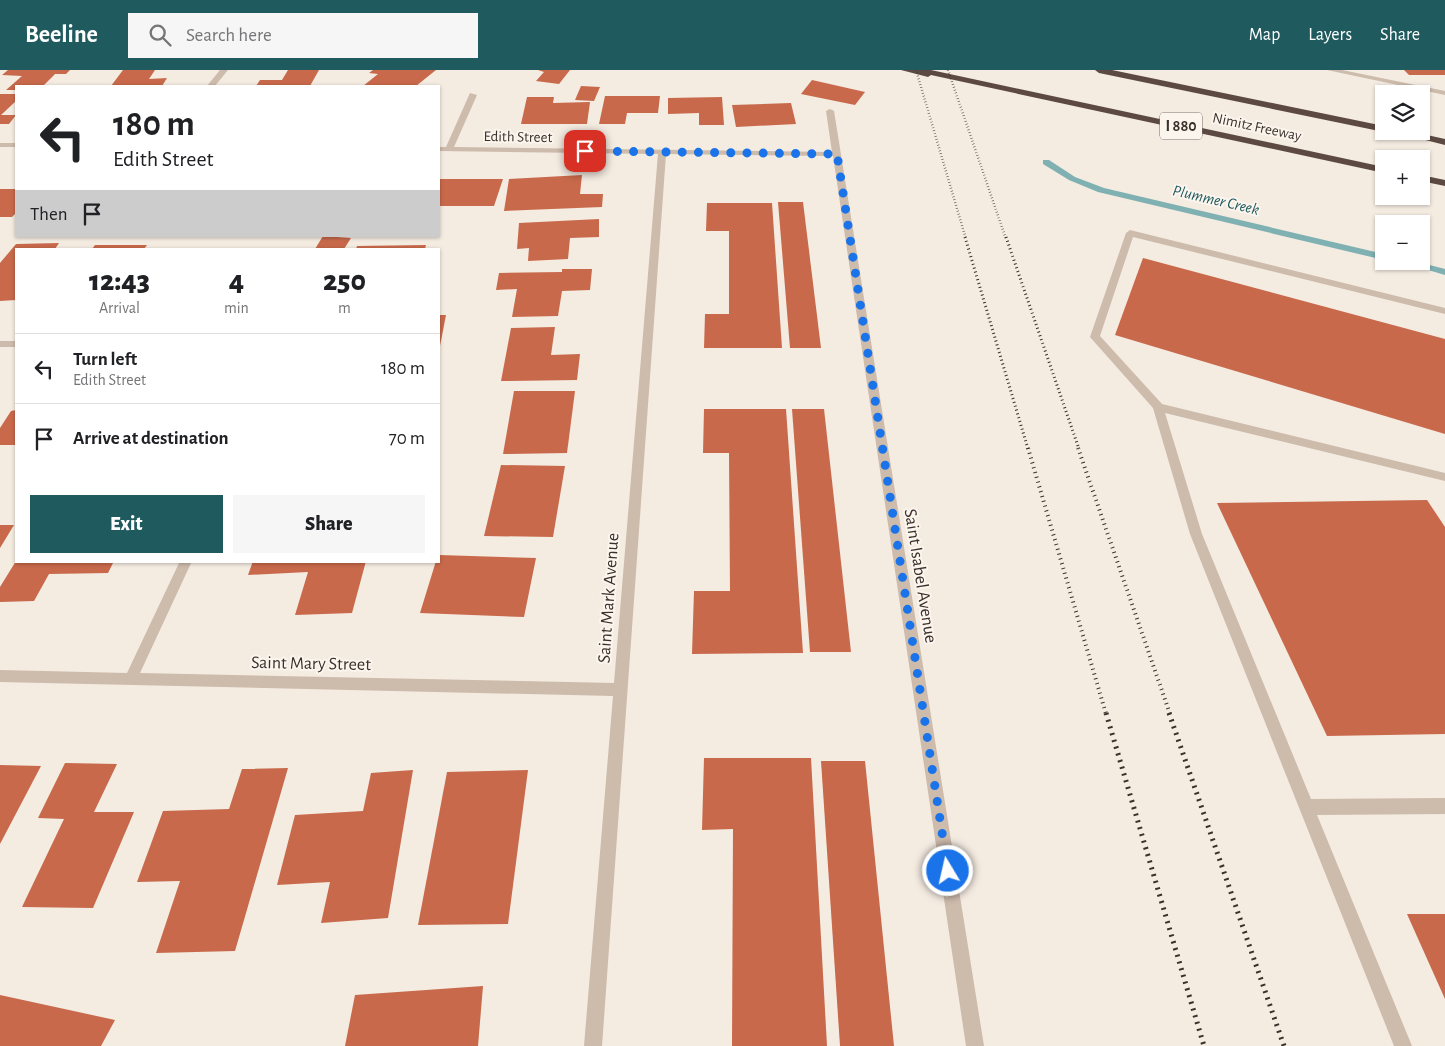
<!DOCTYPE html>
<html lang="en">
<head>
<meta charset="utf-8">
<style>
	body { margin:0; font-family:"Alegreya Sans",sans-serif; background:#f6f6f6; color:#202124; height:100vh; display:flex; flex-direction:column; font-size:19px; white-space:nowrap }
	* { box-sizing:border-box; margin:0 }
	p { font-size:16px; color:#757577 }
	.icon { flex:none; width:28px; height:28px; fill:none; stroke:currentColor; stroke-width:2; stroke-linecap:round; stroke-linejoin:round }
	.map { position:relative; flex:1; overflow:hidden }
	.drawer { position:absolute; left:15px; top:178px; width:425px; height:315px; display:flex; flex-direction:column; background:#fff; border-radius:0px; box-shadow:0 1px 4px #0004 }
	.drawer>* { flex:none }
	.hud { position:absolute; left:15px; top:15px; width:425px; height:152px; border-radius:0px; box-shadow:0 1px 4px #0004; background:#fff; color:#202124; overflow:hidden }
	.buttons { position:absolute; left:1375px; top:15px; display:grid; gap:10px }
	.buttons a { display:grid; place-items:center; width:55px; height:55px; border-radius:0px; background:#fff; box-shadow:0 1px 4px #0004; font-size:25px }
	.pin { position:absolute; display:grid; place-items:center; width:42px; height:42px; color:#fff; margin:-21px; border-radius:10px; box-shadow:0 2px 8px #0006 }
	.me { position:absolute; width:55px; margin:-28px; rotate:351deg; stroke-linejoin:round; filter:drop-shadow(0 0 4px #0008) }
	.turn { display:flex; align-items:center; gap:18px; height:105px; padding:0 15px; font-size:22px }
	.turn .icon { width:65px; height:65px; stroke-width:2.5 }
	.turn b { display:block; font-size:35px; line-height:42px }
	.then { display:flex; align-items:center; height:48px; padding:0 15px; background:#0003; gap:10px; font-size:19px }
	.eta { display:flex; justify-content:space-evenly; align-items:center; height:85px; text-align:center }
	.eta b { font-size:30px; font-weight:800; line-height:35px }
	.action { display:flex; gap:10px; margin-top:auto; padding:10px 15px }
	.action a { flex:1; height:58px; border-radius:0px; background:#1f5a5e; color:#fff; font-size:20px; font-weight:800; line-height:58px; text-align:center }
	.action a+a { background:#f6f6f6; color:#202124 }
	ul { padding:0; list-style:none }
	li { display:flex; align-items:center; gap:15px; height:70px; padding:0 15px; border-top:1px solid #e0e0e0 }
	li div { flex:1 }
	li b { display:block; font-size:19px }
	li em { font-style:normal }
	header { display:flex; align-items:center; gap:30px; box-sizing:border-box; height:70px; padding:0 25px; background:#1f5a5e; color:#fff }
	header strong { font-size:24px }
	nav { display:flex; gap:28px; margin-inline-start:auto; font-size:18px }
	.search { width:350px; height:45px; background:#f6f6f6; display:flex; align-items:center; gap:12px; box-sizing:border-box; padding:0 18px; border-radius:0px; color:#757577; font-size:19px }
	.map>svg:first-child { display:block }
	.lines { fill:none; stroke-linecap:round; stroke-linejoin:round }
	.stream { fill:#7fb0b2; fill-rule:evenodd }
	.building { fill:#c8694b }
	.minor { fill:#cdbbac; fill-rule:evenodd }
	.highway { fill:#5c4a42; fill-rule:evenodd }
	.rail-far3 { stroke:#3b302b; stroke-width:2.5; stroke-dasharray:0.5 2.5; stroke-linecap:butt }
	.rail-far2 { stroke:#3b302b; stroke-width:3; stroke-dasharray:1 3; stroke-linecap:butt }
	.rail-far1 { stroke:#3b302b; stroke-width:4; stroke-dasharray:1 4; stroke-linecap:butt }
	.rail { stroke:#3b302b; stroke-width:5; stroke-dasharray:2 5; stroke-linecap:butt }
	.route { stroke:#1a73e8; stroke-width:9; stroke-dasharray:0 16.2 }
	.labels { text-anchor:middle; dominant-baseline:central; stroke-width:4; stroke-linejoin:round; paint-order:stroke }
	.far-street-label { font-size:15px; fill:#3b302b; stroke:#fbf5ee }
	.shield { fill:#fbf5ee; stroke:#756b66; stroke-width:1 }
	.shield-label { font-size:16px; font-weight:bold; fill:#3b302b }
	.far-water-label { font-size:16px; font-style:italic; fill:#1f5a5e; stroke:#fbf5ee }
	.street-label { font-size:18px; fill:#3b302b; stroke:#fbf5ee }
</style>
</head>
<body>
<header>
<strong>Beeline</strong>
<div class="search"><svg class="icon" aria-label="search" viewBox="0 0 24 24"><circle cx="10" cy="10" r="6"/><path d="M15 15l6 6"/></svg>Search here</div>
<nav><a>Map</a><a>Layers</a><a>Share</a></nav>
</header>
<div class="map">
<svg width="1445" height="976" viewBox="0 0 1445 976">
	<rect width="100%" height="100%" fill="#f4ebe1"/>
	<g class="lines">
		<g class="stream">
			<path d="M1043,90H1049L1075,107L1104,118L1384,184V190L1098,122L1069,110L1043,94Z"/>
			<path d="M1398,191H1414L1445,199V205Z"/>
		</g>
	</g>
	<g class="building">
		<path d="M8,0H70L66,4H55L43,16H16V20H6L22,6L2,5Z"/>
		<path d="M123,0H155L149,9L167,8L162,16H111Z"/>
		<path d="M288,0H319L310,16H256L260,10H282Z"/>
		<path d="M373,0H436L416,16H363L378,4L369,3Z"/>
		<path d="M538,0H570L559,14L536,11L544,2Z"/>
		<path d="M1404,0H1445V5H1409Z"/>
		<path d="M812,10L865,22L855,35L801,24Z"/>
		<path d="M581,16L600,17L594,31L575,30Z"/>
		<path d="M0,24H16V31L1,45H16L9,54H0Z"/>
		<path d="M605,26H660L658,43H627L625,54H599Z"/>
		<path d="M527,27H554L553,33L590,32L587,54H521Z"/>
		<path d="M722,27L724,55H699V43L668,44V28Z"/>
		<path d="M791,33L796,54L736,57L732,35Z"/>
		<path d="M582,105L580,124H603L602,137L504,141L509,109Z"/>
		<path d="M439,109H503L494,136H439Z"/>
		<path d="M0,119H16V143L12,147H0Z"/>
		<path d="M778,132H803L821,278H790Z"/>
		<path d="M707,133H772L782,278H704L705,244H729V161H706Z"/>
		<path d="M599,149V167L570,168L568,189L528,191L529,178L517,179L519,153Z"/>
		<path d="M323,166L351,168L344,179H315Z"/>
		<path d="M59,173L55,179H16V230L0,231V193L16,174Z"/>
		<path d="M95,175H147L144,179H92Z"/>
		<path d="M426,175L425,179H356L357,176Z"/>
		<path d="M1143,188L1445,269V364L1115,265Z"/>
		<path d="M562,199H592L590,220L562,221L558,246L512,247L517,219L496,220L499,203L562,202Z"/>
		<path d="M439,245H446L440,276H439Z"/>
		<path d="M555,257L551,285L580,284L577,310L501,311L511,258Z"/>
		<path d="M514,321H575L567,383L503,384Z"/>
		<path d="M704,339H786L803,583L692,584L694,521H730L729,383H703Z"/>
		<path d="M792,339H824L851,582H810Z"/>
		<path d="M16,340V375H0V358L11,341Z"/>
		<path d="M501,395L565,396L553,467L484,466Z"/>
		<path d="M1427,430L1445,457V664L1327,666L1217,433Z"/>
		<path d="M0,455H14L0,478Z"/>
		<path d="M439,485L536,488L524,547L420,543L436,491H439Z"/>
		<path d="M16,491H114L108,503L49,504L34,531L0,532V517Z"/>
		<path d="M253,491H366L352,543L295,545L308,502L248,505Z"/>
		<path d="M704,688H811L827,976H732L733,759L702,760Z"/>
		<path d="M821,691H865L894,976H840Z"/>
		<path d="M65,693L117,694L94,742H134L93,838L22,837L64,749L38,748Z"/>
		<path d="M0,695L41,696L0,774Z"/>
		<path d="M288,698L235,881L156,883L180,811L137,812L163,741L229,739L242,699Z"/>
		<path d="M413,700L388,848L321,853L330,812L277,815L295,745L363,741L371,703Z"/>
		<path d="M528,700L508,854L418,855L447,702Z"/>
		<path d="M1407,844H1445V929Z"/>
		<path d="M483,916L478,976H345L355,925Z"/>
		<path d="M0,925L115,950L101,976H0Z"/>
	</g>
	<g class="lines">
		<g class="minor">
			<path d="M220,0H228L215,16H207Z"/>
			<path d="M1327,0H1342L1445,21V25Z"/>
			<path d="M470,23L477,25L454,77L832,82L826,41L830,39L834,41L984,976H966L833,86L666,84L602,976H584L613,626L0,612V600L127,603L180,491H192L140,603L614,613L658,84L439,81V77H446Z"/>
			<rect x="0" y="73" width="16" height="4"/>
			<path d="M1130,160L1445,238V244L1133,167L1100,266L1162,334L1445,403V411L1165,343L1202,464L1311,729L1445,728V744L1317,745L1412,976H1394L1190,464L1153,338L1090,267L1126,163Z"/>
			<rect x="0" y="271" width="16" height="6"/>
		</g>
		<g class="highway">
			<path d="M901,0H931L1384,97V103L931,5L928,7Z"/>
			<path d="M1095,0H1112L1384,56V61H1386L1384,62L1099,3Z"/>
			<path d="M1390,61H1409L1445,69V75Z"/>
			<path d="M1421,105L1445,110V116L1421,111Z"/>
		</g>
		<g class="rail-far3">
			<path d="M916,0L966,169"/>
			<path d="M948,0L1006,169"/>
		</g>
		<g class="rail-far2">
			<path d="M965,167L1028,379"/>
			<path d="M1006,167L1079,379"/>
		</g>
		<g class="rail-far1">
			<path d="M1028,378L1106,644"/>
			<path d="M1078,378L1170,644"/>
		</g>
		<g class="rail">
			<path d="M1106,643L1204,976"/>
			<path d="M1169,643L1284,976"/>
		</g>
	</g>
	<g class="lines">
		<path class="route" d="M585,81L837,84L948,801"/>
	</g>
	<g class="labels">
		<g class="far-street-label">
			<text transform="translate(1257 57) rotate(12)">Nimitz Freeway</text>
			<text transform="translate(518 67) rotate(1)">Edith Street</text>
		</g>
		<rect class="shield" x="1160" y="42.5" width="42" height="27" rx="4"/>
		<g class="shield-label">
			<text x="1181" y="56">I 880</text>
		</g>
		<g class="far-water-label">
			<text transform="translate(1216 130) rotate(13)">Plummer Creek</text>
		</g>
		<g class="street-label">
			<text transform="translate(920 506) rotate(81)">Saint Isabel Avenue</text>
			<text transform="translate(609 528) rotate(-86)">Saint Mark Avenue</text>
			<text transform="translate(311 594) rotate(1)">Saint Mary Street</text>
		</g>
	</g>
</svg>
<div class="buttons">
<a><svg class="icon" aria-label="layers" viewBox="0 0 24 24"><path d="M12 4l9 5-9 5-9-5zM3 14l9 5 9-5"/></svg></a>
<a>+</a>
<a>−</a>
</div>
<div class="pin" style="left:585px;top:81px;background:#d93025"><svg class="icon" aria-label="arrive" viewBox="0 0 24 24"><path d="M6 21V4h12l-3 4 3 4H6"/></svg></div>
<svg class="me" style="left:948px;top:801px" viewBox="-20 -20 40 40"><circle r="17" fill="#1a73e8" stroke="#fff" stroke-width="3"/><path d="M0-11L8 9 0 5-8 9z" fill="#fff"/></svg>
<div class="hud">
<div class="turn"><svg class="icon" aria-label="left" viewBox="0 0 24 24"><path d="M17 20v-9H6M10 6l-5 5 5 5"/></svg><div><b>180 m</b>Edith Street</div></div>
<div class="then">Then<svg class="icon" aria-label="arrive" viewBox="0 0 24 24"><path d="M6 21V4h12l-3 4 3 4H6"/></svg></div>
</div>
<section class="drawer">
<div class="eta">
<div><b>12:43</b><p>Arrival</p></div>
<div><b>4</b><p>min</p></div>
<div><b>250</b><p>m</p></div>
</div>
<ul>
<li><svg class="icon" aria-label="left" viewBox="0 0 24 24"><path d="M17 20v-9H6M10 6l-5 5 5 5"/></svg><div><b>Turn left</b><p>Edith Street</p></div><em>180 m</em></li>
<li><svg class="icon" aria-label="arrive" viewBox="0 0 24 24"><path d="M6 21V4h12l-3 4 3 4H6"/></svg><div><b>Arrive at destination</b></div><em>70 m</em></li>
</ul>
<div class="action"><a>Exit</a><a>Share</a></div>
</section>
</div>
</body>
</html>
